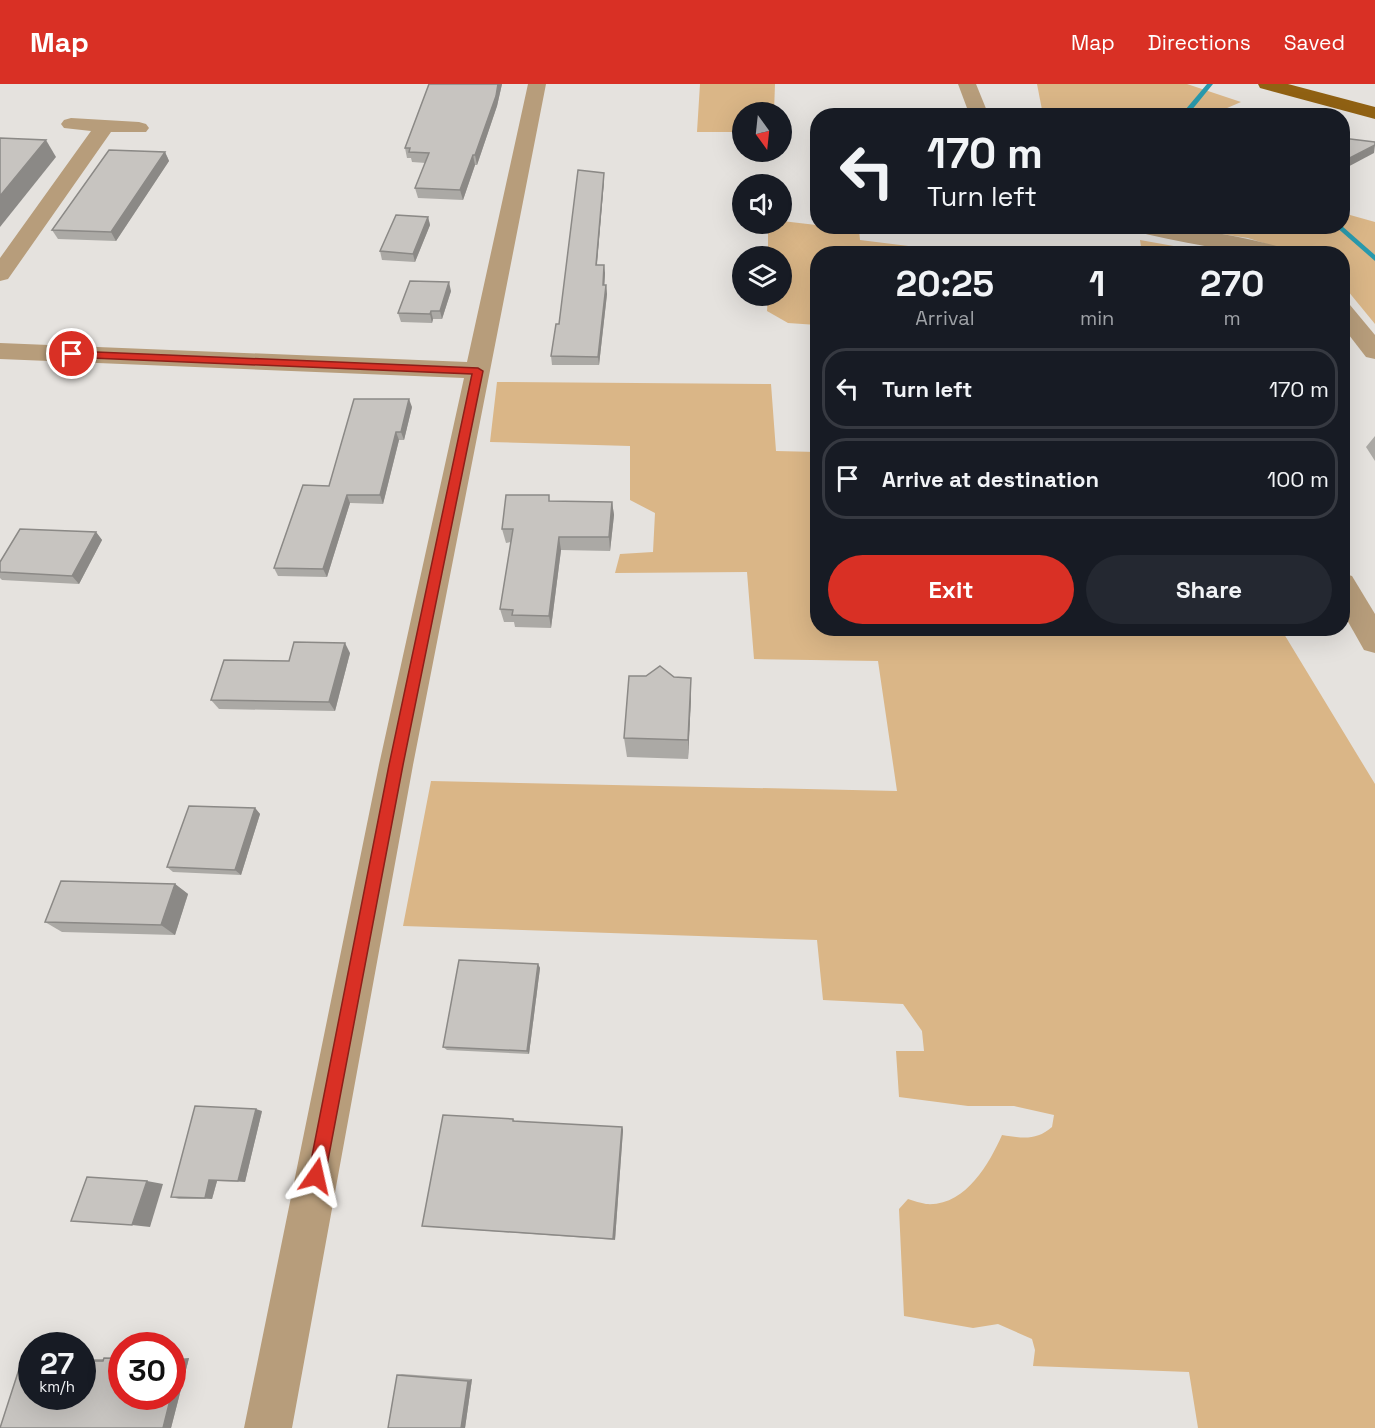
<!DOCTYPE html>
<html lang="en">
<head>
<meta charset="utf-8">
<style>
	body { margin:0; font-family:"Space Grotesk",sans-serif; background:#242831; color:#f1f3f6; height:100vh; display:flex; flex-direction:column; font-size:22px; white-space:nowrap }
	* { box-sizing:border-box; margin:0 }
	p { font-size:20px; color:#9ea1a6 }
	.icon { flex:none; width:33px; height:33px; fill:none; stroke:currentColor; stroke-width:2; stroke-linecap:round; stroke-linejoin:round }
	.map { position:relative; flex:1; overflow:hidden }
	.panel { position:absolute; left:810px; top:162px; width:540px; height:390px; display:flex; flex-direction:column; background:#171b24; border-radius:24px; box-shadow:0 6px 24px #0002 }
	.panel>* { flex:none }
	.hud { position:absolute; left:810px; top:24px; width:540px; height:126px; border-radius:24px; box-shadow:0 6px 24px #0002; background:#171b24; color:#f1f3f6; overflow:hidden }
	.needle { width:39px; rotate:165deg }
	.tools { position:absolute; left:732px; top:18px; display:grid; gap:12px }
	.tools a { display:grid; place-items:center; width:60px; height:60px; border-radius:50%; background:#171b24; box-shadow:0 6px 24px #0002; font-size:30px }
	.speed { position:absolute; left:18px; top:1248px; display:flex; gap:12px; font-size:30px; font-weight:700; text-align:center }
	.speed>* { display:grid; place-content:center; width:78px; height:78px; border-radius:50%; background:#171b24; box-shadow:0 6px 24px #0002; line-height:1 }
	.speed small { font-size:15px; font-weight:400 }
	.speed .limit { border:9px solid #d22; background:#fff; color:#111 }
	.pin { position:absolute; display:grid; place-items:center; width:51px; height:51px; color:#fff; margin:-26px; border:3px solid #fff; border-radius:50%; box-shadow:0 2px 6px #0007 }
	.me { position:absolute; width:66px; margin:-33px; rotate:11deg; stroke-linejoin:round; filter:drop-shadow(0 0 4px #0008) }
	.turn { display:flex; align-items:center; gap:21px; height:126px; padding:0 18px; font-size:27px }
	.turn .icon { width:78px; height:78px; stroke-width:2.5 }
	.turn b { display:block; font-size:42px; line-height:51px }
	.eta { display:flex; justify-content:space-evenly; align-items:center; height:102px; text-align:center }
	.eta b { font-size:36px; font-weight:700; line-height:42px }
	.button { display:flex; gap:12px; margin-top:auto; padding:12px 18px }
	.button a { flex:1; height:69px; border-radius:36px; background:#d93025; color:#fff; font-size:24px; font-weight:700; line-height:69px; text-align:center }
	.button a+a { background:#242831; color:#f1f3f6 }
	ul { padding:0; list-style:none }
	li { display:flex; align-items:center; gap:18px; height:81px; margin:0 12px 9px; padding:0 6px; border:3px solid #363941; border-radius:24px }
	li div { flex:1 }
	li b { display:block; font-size:22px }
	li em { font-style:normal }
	header { display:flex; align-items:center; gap:36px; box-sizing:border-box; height:84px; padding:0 30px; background:#d93025; color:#fff }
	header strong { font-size:28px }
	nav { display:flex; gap:33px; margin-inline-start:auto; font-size:21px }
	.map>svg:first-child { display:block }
	.green { fill:#dab687 }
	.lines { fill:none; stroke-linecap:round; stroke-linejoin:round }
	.stream { fill:#2999ac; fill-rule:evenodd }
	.minor { fill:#b79d7b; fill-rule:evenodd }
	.major { fill:#906113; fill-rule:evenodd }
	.wall { fill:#aba9a5 }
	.shaded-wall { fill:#8b8986 }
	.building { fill:#c7c4c0; stroke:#8b8986; stroke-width:1.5 }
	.route { fill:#d93025; stroke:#8d1f18; stroke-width:1.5 }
</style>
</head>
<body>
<header>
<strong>Map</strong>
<nav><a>Map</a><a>Directions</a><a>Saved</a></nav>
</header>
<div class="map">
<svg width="1375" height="1344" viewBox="0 0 1375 1344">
	<rect width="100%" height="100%" fill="#e5e2de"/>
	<g class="green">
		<path d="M700,0H775L774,28H742V48H697Z"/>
		<path d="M1037,0H1187L1241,18L1211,31H1043Z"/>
		<path d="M1343,129L1375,138V240L1343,201L1342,170L1294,169L1248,154L1174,143L1342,142Z"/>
		<path d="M782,137L859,146L860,156L965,169L818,170L817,241L788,239L767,227L768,212H782V172H768V140H782Z"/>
		<path d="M1140,156L1213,169H1142Z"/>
		<path d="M497,298L771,300L776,367L817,368L818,544L1281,545L1375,700V1344H1198L1189,1288L1033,1282L1035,1266L1032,1255L998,1240L973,1244L904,1232L899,1125L908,1115C914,1117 921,1119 926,1120C965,1123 989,1080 1002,1051C1022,1054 1036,1057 1052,1043L1054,1031L1014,1022H968L899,1013L896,967H924L922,947L903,920L823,916L817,856L403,842L431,697L897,707L878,577L754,575L747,488L615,489L620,470L653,468L655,429L630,416V362L490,358Z"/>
	</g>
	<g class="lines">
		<g class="stream">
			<path d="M1207,0H1213L1187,32H1180Z"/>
			<path d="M1335,142H1342L1375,171V177Z"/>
		</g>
		<g class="minor">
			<path d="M528,0H546L413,681L292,1344H244L379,681L464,294L0,275V259L467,278Z"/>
			<path d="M958,0H976L989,32H970Z"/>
			<path d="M71,34L139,38L146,40L149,44L146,48H111L8,195L0,197V174L91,47L64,44L61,40L64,36Z"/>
			<path d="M1130,142C1184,142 1236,150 1287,165L1290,170C1238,170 1184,159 1133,147Z"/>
			<path d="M1342,219L1350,221L1375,251V275L1366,273L1342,242Z"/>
			<path d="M1342,489L1352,492L1375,530V569L1364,566L1342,527Z"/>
		</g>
		<path class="major" d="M1258,0H1288L1375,23V35L1260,4Z"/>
	</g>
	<g class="wall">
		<path d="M429,0H502L497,22L477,81H475L463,116L418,114L415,104L426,79L412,78L411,74H407L405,64Z"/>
		<path d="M165,68L169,77L116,157L58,155L52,146Z"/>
		<path d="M604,97L597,181L605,189L604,201H606L607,210L599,281H552L551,272L559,240Z"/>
		<path d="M428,133L430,141L415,178L382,176L380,167Z"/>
		<path d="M451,207L442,235H433L432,239L401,238L398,229Z"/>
		<path d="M412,323L404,356H399L383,420L350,419L327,493L278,492L274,484Z"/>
		<path d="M1375,352V377L1366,363Z"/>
		<path d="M550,417L612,418L614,431L610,467L561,466L551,544L515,543L514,538H504L500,525L511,458L506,459L502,445Z"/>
		<path d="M96,448L102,456L79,500L2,496L0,494V478Z"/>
		<path d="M350,569L335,627L219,625L211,616L289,577Z"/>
		<path d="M691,614L688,675L627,673L624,654Z"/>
		<path d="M255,724L260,730L241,791L173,788L167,783Z"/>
		<path d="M175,800L188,810L175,851L62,848L45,838Z"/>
		<path d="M538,880L540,884L529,970L447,966L443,963Z"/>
		<path d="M262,1027L245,1098L217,1097L212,1115H179L171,1113Z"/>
		<path d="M513,1035L516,1038L622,1043L623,1046L615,1156L422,1142Z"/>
		<path d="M114,1273H122V1312H172V1274H189L171,1344H0L22,1276L32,1275V1312H82V1275H104V1274Z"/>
		<path d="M402,1290L472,1295L465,1344H388L397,1291Z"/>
	</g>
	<g class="shaded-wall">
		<path d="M498,0H502L497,22L477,81L475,71Z"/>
		<path d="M46,56L56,73L0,143V112Z"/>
		<path d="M1375,61L1374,69L1342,86V78Z"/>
		<path d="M165,68L169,77L116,157L111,148Z"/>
		<path d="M473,71L475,81L463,116L460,106Z"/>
		<path d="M604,89V97L596,189V181Z"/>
		<path d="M428,133L430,141L415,178L413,170Z"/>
		<path d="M604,181L605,189L604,209L603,201Z"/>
		<path d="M449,198L451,207L442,235L440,227Z"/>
		<path d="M606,201L607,210L599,281L598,273Z"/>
		<path d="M431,227L433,235L432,239L430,230Z"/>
		<path d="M409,315L412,323L404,356L401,348Z"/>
		<path d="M396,348L399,356L383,420L380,411Z"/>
		<path d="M347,411L350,419L327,493L323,485Z"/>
		<path d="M612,418L614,431L610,467L609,453Z"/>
		<path d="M96,448L102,456L79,500L72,492Z"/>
		<path d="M559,453L561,466L551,544L549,532Z"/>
		<path d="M345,559L350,569L335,627L329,618Z"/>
		<path d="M691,594V614L688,675V656Z"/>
		<path d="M255,724L260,730L241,791L235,786Z"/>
		<path d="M175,800L188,810L175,851L161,841Z"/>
		<path d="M538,880L540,884L529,970L527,967Z"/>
		<path d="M256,1025L262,1027L245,1098L238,1097Z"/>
		<path d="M622,1043L623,1046L615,1156L613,1155Z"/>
		<path d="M209,1096L217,1097L212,1115L205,1114Z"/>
		<path d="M147,1097L163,1100L150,1143L132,1141Z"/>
		<path d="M189,1274L171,1344H163L171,1312H172V1305L180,1276Z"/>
		<path d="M472,1295L465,1344H461L468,1297Z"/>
	</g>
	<g class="building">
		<path d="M429,0H498L496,12L475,71H473L460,106L415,104L429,69L409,68L410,64H405Z"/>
		<path d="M0,54L46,56L0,112Z"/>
		<path d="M1342,54L1375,58V61L1342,78Z"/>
		<path d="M109,66L165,68L111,148L52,146Z"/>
		<path d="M578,86L604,89L596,181H604L603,201H606L598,273L551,272L556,240H559Z"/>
		<path d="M396,131L428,133L413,170L380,167Z"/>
		<path d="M410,197L449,198L440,227H431L430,230L398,229Z"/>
		<path d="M354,315H409L401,348H396L380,411H347L323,485L274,484L303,401L329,402Z"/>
		<path d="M506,411H549V417L612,418L609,453H559L549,532L512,531L513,526L500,525L513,445H502Z"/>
		<path d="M20,445L96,448L72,492L0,488V478Z"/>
		<path d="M294,558L345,559L329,618L211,616L224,576L289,577Z"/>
		<path d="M660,582L674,593L691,594L688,656L624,654L629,592H646Z"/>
		<path d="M189,722L255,724L235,786L167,783Z"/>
		<path d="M61,797L175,800L161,841L45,838Z"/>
		<path d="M459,876L538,880L527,967L443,963Z"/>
		<path d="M195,1022L256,1025L238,1097L209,1096L205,1114L171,1113Z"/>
		<path d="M443,1031L513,1035V1037L622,1043L613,1155L422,1142Z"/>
		<path d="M87,1093L147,1097L132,1141L71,1137Z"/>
		<path d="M104,1274L122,1275V1312H171L163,1344H0L22,1276H32V1312H82V1277H103Z"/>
		<path d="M172,1276H180L172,1305Z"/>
		<path d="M397,1291L468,1297L461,1344H388Z"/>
	</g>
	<path class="route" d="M72,267L478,284L483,287L403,681L325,1092L322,1099L316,1101L310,1099L308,1092L389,681L472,290L68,273L67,270Z"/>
</svg>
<div class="tools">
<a><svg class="needle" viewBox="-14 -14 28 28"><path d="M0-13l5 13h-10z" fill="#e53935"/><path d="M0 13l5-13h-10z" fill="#9ea1a6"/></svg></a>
<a><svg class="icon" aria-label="sound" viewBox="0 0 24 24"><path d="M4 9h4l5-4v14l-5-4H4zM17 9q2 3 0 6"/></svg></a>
<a><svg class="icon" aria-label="layers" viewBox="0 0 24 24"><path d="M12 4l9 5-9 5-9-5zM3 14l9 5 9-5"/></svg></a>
</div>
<div class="speed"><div>27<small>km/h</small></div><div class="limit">30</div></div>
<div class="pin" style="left:72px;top:270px;background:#d93025"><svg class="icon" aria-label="arrive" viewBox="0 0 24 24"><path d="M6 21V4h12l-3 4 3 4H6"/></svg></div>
<svg class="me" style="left:316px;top:1092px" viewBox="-20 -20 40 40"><path d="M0-17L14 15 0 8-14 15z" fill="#d93025" stroke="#fff" stroke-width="4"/></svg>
<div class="hud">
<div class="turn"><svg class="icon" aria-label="left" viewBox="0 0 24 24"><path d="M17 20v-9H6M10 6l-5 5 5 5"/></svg><div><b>170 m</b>Turn left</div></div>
</div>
<section class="panel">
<div class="eta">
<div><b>20:25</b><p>Arrival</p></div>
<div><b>1</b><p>min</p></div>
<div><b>270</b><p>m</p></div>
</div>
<ul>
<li><svg class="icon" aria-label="left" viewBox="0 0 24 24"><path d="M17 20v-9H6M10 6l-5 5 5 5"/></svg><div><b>Turn left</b></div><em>170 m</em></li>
<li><svg class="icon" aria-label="arrive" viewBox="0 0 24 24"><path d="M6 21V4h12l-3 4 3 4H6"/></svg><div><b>Arrive at destination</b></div><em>100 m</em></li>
</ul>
<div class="button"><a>Exit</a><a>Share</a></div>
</section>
</div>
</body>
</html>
